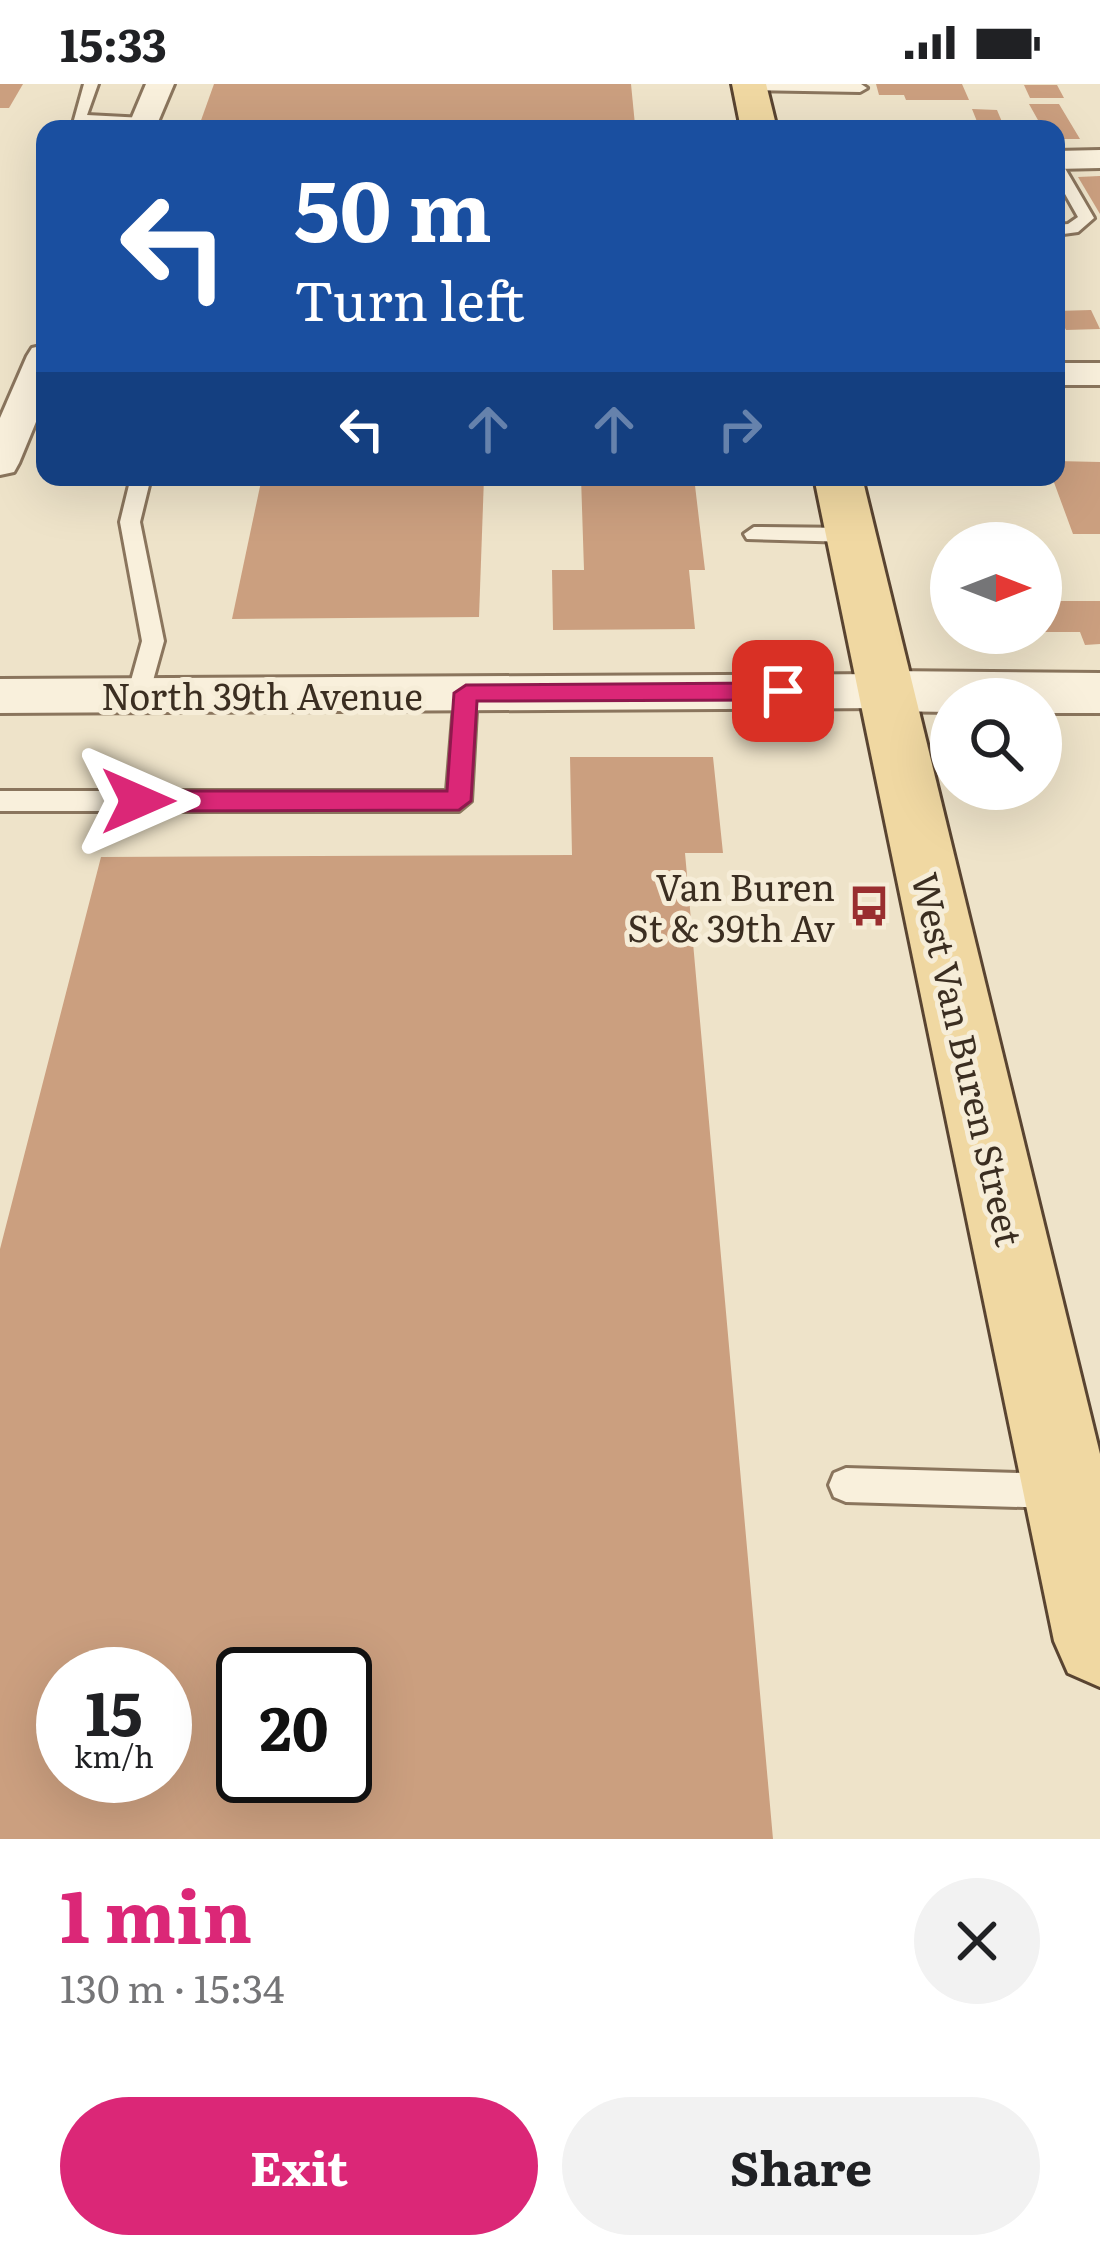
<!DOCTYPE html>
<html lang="en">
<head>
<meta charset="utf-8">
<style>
	body { margin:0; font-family:Literata,serif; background:#f2f2f2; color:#202124; height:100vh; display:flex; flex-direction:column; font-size:45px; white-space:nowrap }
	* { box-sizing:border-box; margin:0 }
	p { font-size:39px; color:#757577 }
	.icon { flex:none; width:66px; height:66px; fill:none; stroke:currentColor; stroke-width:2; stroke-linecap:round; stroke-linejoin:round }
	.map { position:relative; height:1755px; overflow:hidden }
	.details { display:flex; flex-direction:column; background:#fff; flex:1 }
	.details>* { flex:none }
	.hud { position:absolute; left:36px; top:36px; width:1029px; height:366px; border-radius:24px; box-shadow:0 12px 48px #0002; background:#1a4fa0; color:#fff; overflow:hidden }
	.needle { width:78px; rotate:90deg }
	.tools { position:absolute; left:930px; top:438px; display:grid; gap:24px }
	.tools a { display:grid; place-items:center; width:132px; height:132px; border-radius:50%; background:#fff; box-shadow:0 12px 48px #0002; font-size:60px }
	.speed { position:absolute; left:36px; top:1563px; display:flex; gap:24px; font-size:60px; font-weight:700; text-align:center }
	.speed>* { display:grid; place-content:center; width:156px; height:156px; border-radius:50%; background:#fff; box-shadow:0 12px 48px #0002; line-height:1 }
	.speed small { font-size:30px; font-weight:400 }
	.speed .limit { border:6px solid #111; border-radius:18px; background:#fff; color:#111 }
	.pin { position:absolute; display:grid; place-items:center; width:102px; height:102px; color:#fff; margin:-51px; border-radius:24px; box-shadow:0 6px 18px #0006 }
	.me { position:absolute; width:132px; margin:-66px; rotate:90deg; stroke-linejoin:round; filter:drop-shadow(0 0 9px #0008) }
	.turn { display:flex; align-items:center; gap:42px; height:252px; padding:0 60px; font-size:54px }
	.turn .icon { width:156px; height:156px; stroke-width:2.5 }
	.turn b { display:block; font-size:84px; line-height:102px }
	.lanes { display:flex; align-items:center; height:114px; padding:0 60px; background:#0003; justify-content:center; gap:60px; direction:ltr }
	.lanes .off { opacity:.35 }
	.round { display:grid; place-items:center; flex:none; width:126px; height:126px; border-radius:63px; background:#f2f2f2 }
	.head { display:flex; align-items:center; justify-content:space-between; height:204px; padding:0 60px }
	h1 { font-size:72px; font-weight:700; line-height:90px; color:#db2777 }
	.cta { display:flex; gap:24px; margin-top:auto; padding:24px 60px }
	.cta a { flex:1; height:138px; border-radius:72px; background:#db2777; color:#fff; font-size:48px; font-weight:700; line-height:138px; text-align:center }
	.cta a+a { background:#f2f2f2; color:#202124 }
	.status { display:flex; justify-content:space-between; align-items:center; height:84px; padding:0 60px; background:#fff; direction:ltr }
	.status svg { height:33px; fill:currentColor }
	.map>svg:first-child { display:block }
	.building { fill:#cb9f7f; fill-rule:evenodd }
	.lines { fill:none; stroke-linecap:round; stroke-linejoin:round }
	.service-casing { stroke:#8a755d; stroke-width:6 }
	.minor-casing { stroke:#8a755d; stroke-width:6 }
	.tertiary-casing { stroke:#8a755d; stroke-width:6 }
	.primary-casing { stroke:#594431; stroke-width:6 }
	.service { fill:#f9f0dc; fill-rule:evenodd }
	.minor { fill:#f9f0dc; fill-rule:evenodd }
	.tertiary { fill:#f9f0dc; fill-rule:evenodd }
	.primary { fill:#f0d8a2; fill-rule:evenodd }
	.route { fill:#db2777; stroke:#8e194d; stroke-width:3 }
	.labels { text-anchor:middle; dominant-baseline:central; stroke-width:10; stroke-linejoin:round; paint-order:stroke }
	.street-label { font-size:36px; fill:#3b2e21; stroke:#f6edd8 }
	.poi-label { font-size:36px; fill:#3b2e21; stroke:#f6edd8; text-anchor:end }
</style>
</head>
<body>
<div class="status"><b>15:33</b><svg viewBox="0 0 49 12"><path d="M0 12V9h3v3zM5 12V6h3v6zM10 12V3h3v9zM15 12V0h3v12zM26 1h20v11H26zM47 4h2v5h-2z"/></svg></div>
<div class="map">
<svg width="1100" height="1755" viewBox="0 0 1100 1755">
	<rect width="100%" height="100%" fill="#eee3c9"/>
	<g class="building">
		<path d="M0,0H23L9,24H0Z"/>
		<path d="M214,0H631L635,41L199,42Z"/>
		<path d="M876,0H962L969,16H906L904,11H879Z"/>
		<path d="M1024,1H1057L1064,14H1030Z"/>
		<path d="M1029,20H1059L1080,55H1056V45H1043Z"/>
		<path d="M972,25L997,26L1005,45H980Z"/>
		<path d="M1100,92V130L1078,93Z"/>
		<path d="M1091,226L1100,245L1066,246L1056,227Z"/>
		<path d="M1056,377L1100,378V450H1073L1052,393H1056Z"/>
		<path d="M262,393H484L479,533L232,535Z"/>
		<path d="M581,393H694L705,486H689L695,545L553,546L552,486H584Z"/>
		<path d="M1041,511H1057L1059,517H1100V560L1085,561L1080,548H1041Z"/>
		<path d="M570,673H713L723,769H685L773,1755H0V1165L101,773L572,771ZM63,1590H165V1692H63ZM243,1590H345V1692H243Z"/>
	</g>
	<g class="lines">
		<g class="service-casing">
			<g id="service">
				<path d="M84,0H98L87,31L144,34L151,38C129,48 98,42 74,36Z"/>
				<path d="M744,0H861L867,4L860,8L750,6Z"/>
				<path d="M1056,77L1063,81L1094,134L1078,148L1056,151V141L1068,140L1078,133L1056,94Z"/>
				<path d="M131,393H151L140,438L164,557L149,611L138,619L127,611L142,557L120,438Z"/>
				<path d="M754,443L851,444L861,451L851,458L747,455L744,450Z"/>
				<path d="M466,601L477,609L471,717L459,727H0V707H447L455,609Z"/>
				<path d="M846,1384L1057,1390L1069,1395L1074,1407L1069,1419L1057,1424L846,1418L834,1413L829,1401L834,1389Z"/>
			</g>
		</g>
		<g class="minor-casing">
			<g id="minor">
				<path d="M146,0H174L155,45H127Z"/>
				<path d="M1100,66V84L1056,85V67Z"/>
				<path d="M45,261V316L19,379L14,388L0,391V334L27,272L32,264Z"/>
				<rect x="1056" y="279" width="44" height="22"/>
				<path d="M886,590L902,595L909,607L902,619L886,624L0,629V595Z"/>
			</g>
		</g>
		<g class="tertiary-casing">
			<path id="tertiary" d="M886,587L1100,589V629H1041V615H951V628L886,627L866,621L858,607L866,593Z"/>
		</g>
		<g class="primary-casing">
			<g id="primary">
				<path d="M732,0H766L777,45H741Z"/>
				<path d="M814,393H862L1100,1370V1603L1068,1589L1054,1557Z"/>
			</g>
		</g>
		<use href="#service" class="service"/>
		<use href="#minor" class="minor"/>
		<use href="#tertiary" class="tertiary"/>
		<use href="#primary" class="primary"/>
	</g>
	<path class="route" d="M783,599L794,607L783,616L477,617L471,717L459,726L138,727L125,717L138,707H447L454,609L466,601Z"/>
	<defs>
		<g id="bus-bare" transform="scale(3.24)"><path d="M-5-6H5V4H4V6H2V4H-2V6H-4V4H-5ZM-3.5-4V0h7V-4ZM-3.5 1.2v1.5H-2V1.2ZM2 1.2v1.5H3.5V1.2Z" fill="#992e2f" stroke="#f6edd8" stroke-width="2.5" paint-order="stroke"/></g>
	</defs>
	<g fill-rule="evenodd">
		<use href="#bus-bare" x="869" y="822"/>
	</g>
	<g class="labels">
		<g class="street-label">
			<text x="262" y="610">North 39th Avenue</text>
			<text transform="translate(969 975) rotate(77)">West Van Buren Street</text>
		</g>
		<g class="poi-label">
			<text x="835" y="801">Van Buren<tspan x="835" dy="41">St &amp; 39th Av</tspan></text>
		</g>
	</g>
</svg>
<div class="tools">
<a><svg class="needle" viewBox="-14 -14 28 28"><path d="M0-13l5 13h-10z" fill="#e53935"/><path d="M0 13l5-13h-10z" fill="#757577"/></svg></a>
<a><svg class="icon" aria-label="search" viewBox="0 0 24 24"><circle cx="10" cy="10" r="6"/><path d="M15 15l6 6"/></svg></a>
</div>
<div class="speed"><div>15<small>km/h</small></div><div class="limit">20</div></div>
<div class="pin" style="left:783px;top:607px;background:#d93025"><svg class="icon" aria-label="arrive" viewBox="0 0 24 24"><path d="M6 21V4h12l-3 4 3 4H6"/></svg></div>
<svg class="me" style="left:138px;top:717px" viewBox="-20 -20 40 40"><path d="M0-17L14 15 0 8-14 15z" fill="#db2777" stroke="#fff" stroke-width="4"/></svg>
<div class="hud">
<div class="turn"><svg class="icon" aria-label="left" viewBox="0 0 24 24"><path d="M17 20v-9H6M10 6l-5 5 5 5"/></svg><div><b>50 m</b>Turn left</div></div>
<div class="lanes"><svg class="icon" aria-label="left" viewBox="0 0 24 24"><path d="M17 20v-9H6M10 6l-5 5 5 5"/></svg><svg class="icon off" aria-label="ahead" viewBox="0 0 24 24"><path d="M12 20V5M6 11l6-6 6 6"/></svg><svg class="icon off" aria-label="ahead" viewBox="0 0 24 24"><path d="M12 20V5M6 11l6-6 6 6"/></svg><svg class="icon off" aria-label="right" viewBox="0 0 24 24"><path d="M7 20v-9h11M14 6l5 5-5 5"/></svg></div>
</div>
</div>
<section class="details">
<div class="head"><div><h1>1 min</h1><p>130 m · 15:34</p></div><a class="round"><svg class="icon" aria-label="close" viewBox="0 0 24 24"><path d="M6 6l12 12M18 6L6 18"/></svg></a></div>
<div class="cta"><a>Exit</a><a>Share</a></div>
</section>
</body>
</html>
